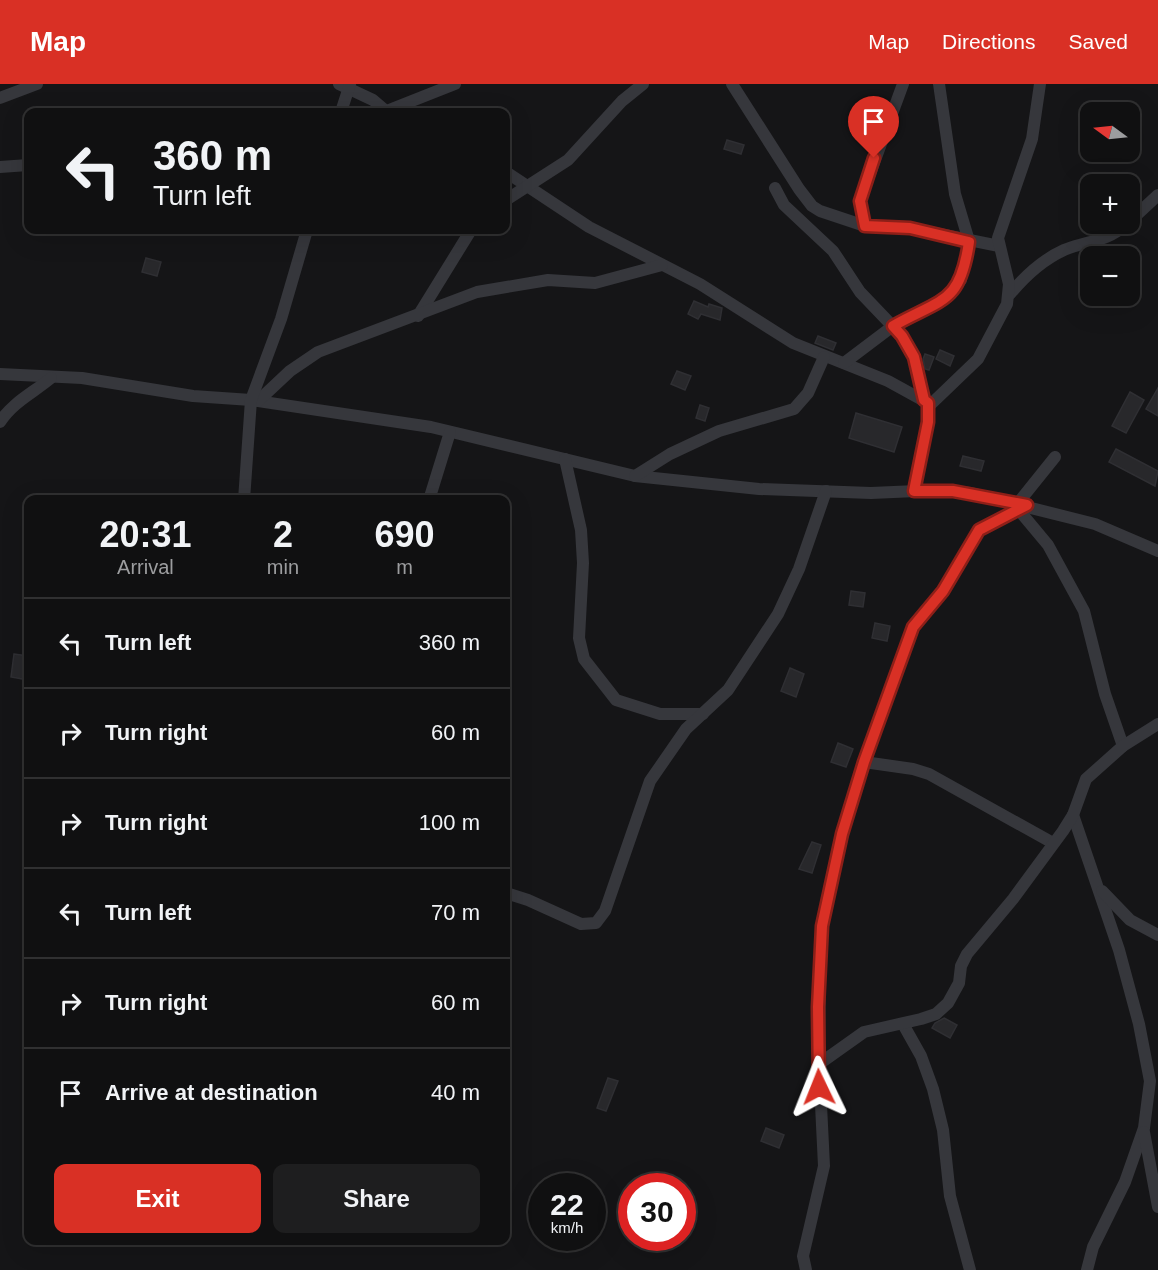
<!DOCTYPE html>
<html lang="en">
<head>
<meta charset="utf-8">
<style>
	body { margin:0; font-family:Helvetica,sans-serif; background:#1e1e1f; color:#f1f3f6; height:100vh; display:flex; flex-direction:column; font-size:22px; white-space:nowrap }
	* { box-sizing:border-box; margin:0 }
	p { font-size:20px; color:#9c9d9f }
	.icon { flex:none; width:33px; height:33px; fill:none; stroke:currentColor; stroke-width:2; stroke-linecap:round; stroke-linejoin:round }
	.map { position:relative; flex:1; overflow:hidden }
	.sheet { position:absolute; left:24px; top:411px; width:486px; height:750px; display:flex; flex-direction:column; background:#101011; border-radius:12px; box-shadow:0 6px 24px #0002,0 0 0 2px #303031 }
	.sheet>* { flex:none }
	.guide { position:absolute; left:24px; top:24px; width:486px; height:126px; border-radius:12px; box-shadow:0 6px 24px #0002,0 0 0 2px #303031; background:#101011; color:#f1f3f6; overflow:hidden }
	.needle { width:39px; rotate:285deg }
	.fabs { position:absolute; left:1080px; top:18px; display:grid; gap:12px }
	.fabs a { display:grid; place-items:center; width:60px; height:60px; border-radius:12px; background:#101011; box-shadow:0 6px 24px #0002,0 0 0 2px #303031; font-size:30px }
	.speed { position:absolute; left:528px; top:1089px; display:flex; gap:12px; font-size:30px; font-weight:700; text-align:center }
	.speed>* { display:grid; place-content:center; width:78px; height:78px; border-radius:50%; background:#101011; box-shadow:0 6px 24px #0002,0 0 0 2px #303031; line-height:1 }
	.speed small { font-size:15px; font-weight:400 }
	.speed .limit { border:9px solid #d22; background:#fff; color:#111 }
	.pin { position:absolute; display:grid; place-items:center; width:51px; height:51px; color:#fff; margin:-62px -26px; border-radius:50% 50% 50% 0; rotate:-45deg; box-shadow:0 0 6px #0007 }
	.pin .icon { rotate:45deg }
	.me { position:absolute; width:66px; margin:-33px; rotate:358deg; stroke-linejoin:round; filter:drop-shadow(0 0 4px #0008) }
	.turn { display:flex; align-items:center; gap:21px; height:126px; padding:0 30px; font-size:27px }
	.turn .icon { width:78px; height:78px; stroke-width:2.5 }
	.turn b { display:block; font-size:42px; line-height:51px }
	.eta { display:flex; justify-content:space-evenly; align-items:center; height:102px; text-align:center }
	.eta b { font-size:36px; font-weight:700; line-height:42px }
	.cta { display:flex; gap:12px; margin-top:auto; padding:12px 30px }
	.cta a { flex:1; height:69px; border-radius:12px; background:#d93025; color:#fff; font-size:24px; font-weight:700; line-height:69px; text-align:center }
	.cta a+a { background:#1e1e1f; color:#f1f3f6 }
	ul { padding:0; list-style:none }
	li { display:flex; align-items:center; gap:18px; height:90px; padding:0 30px; border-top:2px solid #303031 }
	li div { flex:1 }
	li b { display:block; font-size:22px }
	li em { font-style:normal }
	header { display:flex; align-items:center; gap:36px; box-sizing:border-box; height:84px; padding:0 30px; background:#d93025; color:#fff }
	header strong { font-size:28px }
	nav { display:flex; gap:33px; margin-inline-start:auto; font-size:21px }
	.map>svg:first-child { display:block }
	.building { fill:#28282b; stroke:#2f2f33; stroke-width:1.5 }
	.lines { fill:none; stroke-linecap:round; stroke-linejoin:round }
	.street { stroke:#36373c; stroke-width:12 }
	.route-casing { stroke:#8d1f18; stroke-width:15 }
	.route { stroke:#d93025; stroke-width:10 }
</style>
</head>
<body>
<header>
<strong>Map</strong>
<nav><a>Map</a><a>Directions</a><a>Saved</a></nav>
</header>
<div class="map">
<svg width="1158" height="1186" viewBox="0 0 1158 1186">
	<rect width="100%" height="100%" fill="#151517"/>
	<g class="building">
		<path d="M727,56L744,61L741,70L724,65Z"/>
		<path d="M146,174L161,178L157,192L142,188Z"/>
		<path d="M694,217L708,223L709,220L722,224L720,236L701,230L698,235L688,230Z"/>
		<path d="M818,252L836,259L833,266L815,259Z"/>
		<path d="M940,266L954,272L950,282L936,275Z"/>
		<path d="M925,270L934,273L929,286L925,285L923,275Z"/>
		<path d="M677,287L691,292L685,306L671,300Z"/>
		<path d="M1158,304V332L1146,325Z"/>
		<path d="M1130,308L1144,316L1126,349L1112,342Z"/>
		<path d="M700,321L709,324L705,337L696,334Z"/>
		<path d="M856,329L902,343L894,368L849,354Z"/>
		<path d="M1116,365L1158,387L1155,402L1109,378Z"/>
		<path d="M963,372L984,377L981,387L960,382Z"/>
		<path d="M851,507L865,509L863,523L849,521Z"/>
		<path d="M875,539L890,542L887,557L872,554Z"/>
		<path d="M14,570L28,572V596L11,593Z"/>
		<path d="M790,584L804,590L796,613L781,607Z"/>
		<path d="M838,659L853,665L846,683L831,678Z"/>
		<path d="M812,758L821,761L812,789L799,785Z"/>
		<path d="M944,934L957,941L950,954L932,944L935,939Z"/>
		<path d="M608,994L618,997L606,1027L597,1024Z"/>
		<path d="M766,1044L784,1051L779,1064L761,1057Z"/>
	</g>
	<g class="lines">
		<g class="street">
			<path d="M339,0L373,16L387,28"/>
			<path d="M732,0L799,105L812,122L820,127L865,142L910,144L999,162"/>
			<path d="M0,14L37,0"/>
			<path d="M341,28L350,0"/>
			<path d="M384,28L455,0"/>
			<path d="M0,83L28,81"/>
			<path d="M506,88L589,143L700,200L793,259L888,297L928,319V338L913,407"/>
			<path d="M775,104L784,121L833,167L860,208L902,252L914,273L924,316"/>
			<path d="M506,116L568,76L622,17L643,0"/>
			<path d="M1130,137L1158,111"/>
			<path d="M865,142L860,117L903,0"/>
			<path d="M1010,210C1025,192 1042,176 1064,166C1088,156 1105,159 1127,140"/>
			<path d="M418,232L471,146"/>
			<path d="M844,279L893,242L949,212L961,196L969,157L955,110L939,0"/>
			<path d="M0,290L82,294L193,312L251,316L431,343L635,392L759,405L871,409L939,406L971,409L1095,440L1158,467"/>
			<path d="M258,317L290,287L318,268L477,208L548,196L595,199L662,181"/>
			<path d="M928,323L978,275L1007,220L1009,200L998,154L1032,55L1040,0"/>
			<path d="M0,338C13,318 33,309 51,294"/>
			<path d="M565,375L581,446L583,479L579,554L584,575L616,616L660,630H703"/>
			<path d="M635,392L670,370L719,347L794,325L808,309L824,273"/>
			<path d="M244,416L251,316L281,235L307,146"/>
			<path d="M429,416L450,348"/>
			<path d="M1018,419L1055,373"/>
			<path d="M1018,425L1048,461L1084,527L1105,610L1123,662"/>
			<path d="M864,678L913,685L929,690L1053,759"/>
			<path d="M1073,731L1119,866L1139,940L1150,997L1144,1044L1125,1098L1093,1163L1087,1186"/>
			<path d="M1102,807L1130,836L1158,851"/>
			<path d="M506,809L528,816L581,840L596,839L605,827L650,697L686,645L728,606L778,530L799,485L826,407"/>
			<path d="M903,940L921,972L933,1005L943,1046L950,1112L970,1186"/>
			<path d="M819,980L864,948L921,935L936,930L948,919L959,899L961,882L967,870L1013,815L1063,747L1073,731L1086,695L1123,662L1158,640"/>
			<path d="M1144,1048L1158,1123"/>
			<path d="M806,1186L803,1172L824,1082L819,980L820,875L822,842L842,750L864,678L913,543L943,507L979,446L1026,422"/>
		</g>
	</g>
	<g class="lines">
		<g class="route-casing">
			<path id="route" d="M819,1003L818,923L822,842L842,750L864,678L913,543L943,507L979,446L1027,421L953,407H914L928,338V319L924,316L914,273L902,252L893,242C943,214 960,220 969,158L910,144L865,142L860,117L874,74"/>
		</g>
		<use href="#route" class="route"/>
	</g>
</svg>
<div class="fabs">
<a><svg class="needle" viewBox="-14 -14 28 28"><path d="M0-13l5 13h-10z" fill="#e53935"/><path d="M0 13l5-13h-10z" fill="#9c9d9f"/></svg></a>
<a>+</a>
<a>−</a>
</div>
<div class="speed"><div>22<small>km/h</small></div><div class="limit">30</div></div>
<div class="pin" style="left:874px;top:74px;background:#d93025"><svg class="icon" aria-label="arrive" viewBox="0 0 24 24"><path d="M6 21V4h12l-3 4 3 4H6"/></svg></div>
<svg class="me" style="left:819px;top:1003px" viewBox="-20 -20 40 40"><path d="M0-17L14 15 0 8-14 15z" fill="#d93025" stroke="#fff" stroke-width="4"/></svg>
<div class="guide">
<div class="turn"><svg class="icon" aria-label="left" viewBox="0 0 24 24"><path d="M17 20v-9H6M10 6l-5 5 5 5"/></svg><div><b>360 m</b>Turn left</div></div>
</div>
<section class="sheet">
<div class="eta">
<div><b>20:31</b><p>Arrival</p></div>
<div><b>2</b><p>min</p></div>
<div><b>690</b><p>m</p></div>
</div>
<ul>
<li><svg class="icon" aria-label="left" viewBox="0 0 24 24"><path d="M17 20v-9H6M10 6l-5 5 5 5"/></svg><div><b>Turn left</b></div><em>360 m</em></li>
<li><svg class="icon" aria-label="right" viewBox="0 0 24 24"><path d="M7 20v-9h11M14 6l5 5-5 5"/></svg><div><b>Turn right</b></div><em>60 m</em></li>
<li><svg class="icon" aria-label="right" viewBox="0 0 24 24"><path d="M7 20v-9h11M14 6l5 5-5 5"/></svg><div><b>Turn right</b></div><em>100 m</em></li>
<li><svg class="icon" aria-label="left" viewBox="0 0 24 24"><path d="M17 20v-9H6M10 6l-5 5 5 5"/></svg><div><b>Turn left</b></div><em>70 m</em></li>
<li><svg class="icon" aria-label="right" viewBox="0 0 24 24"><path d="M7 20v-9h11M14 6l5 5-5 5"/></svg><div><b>Turn right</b></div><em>60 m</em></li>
<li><svg class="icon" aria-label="arrive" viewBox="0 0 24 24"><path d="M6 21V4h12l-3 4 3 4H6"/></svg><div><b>Arrive at destination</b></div><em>40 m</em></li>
</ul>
<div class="cta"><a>Exit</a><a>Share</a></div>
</section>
</div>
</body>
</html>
